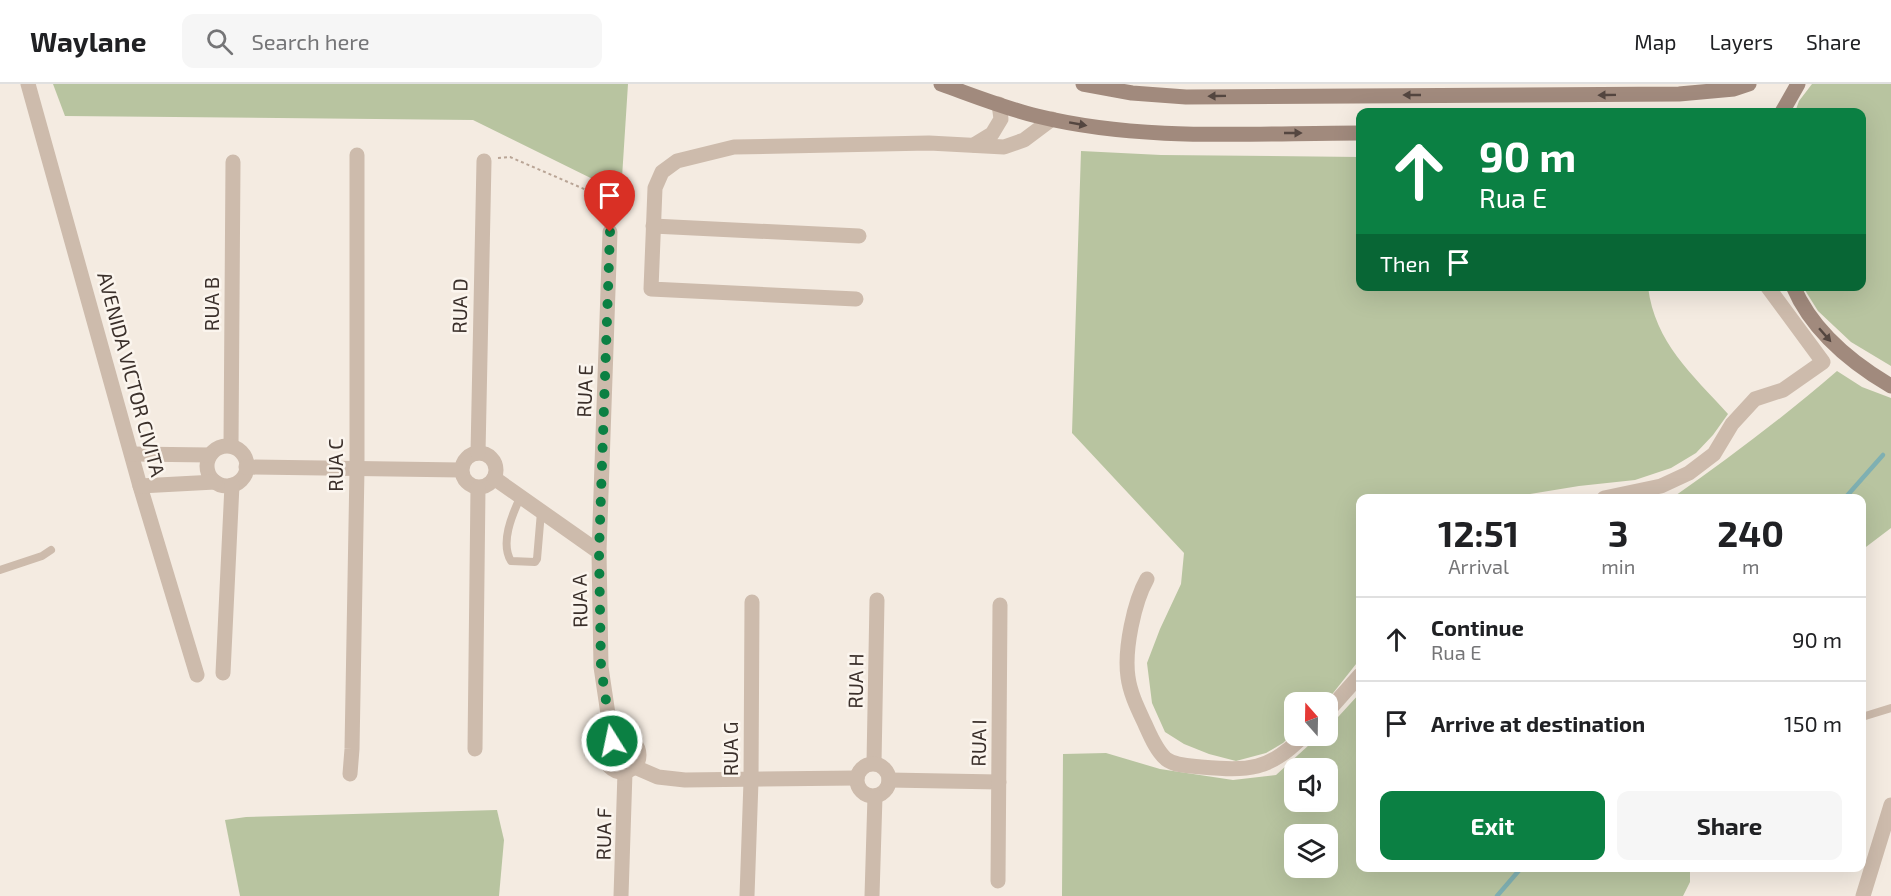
<!DOCTYPE html>
<html lang="en">
<head>
<meta charset="utf-8">
<style>
	body { margin:0; font-family:"Exo 2",sans-serif; background:#f6f6f6; color:#202124; height:100vh; display:flex; flex-direction:column; font-size:22px; white-space:nowrap }
	* { box-sizing:border-box; margin:0 }
	p { font-size:20px; color:#757577 }
	.icon { flex:none; width:33px; height:33px; fill:none; stroke:currentColor; stroke-width:2; stroke-linecap:round; stroke-linejoin:round }
	.map { position:relative; flex:1; overflow:hidden }
	.drawer { position:absolute; left:1356px; top:410px; width:510px; height:378px; display:flex; flex-direction:column; background:#fff; border-radius:12px; box-shadow:0 6px 24px #0002 }
	.drawer>* { flex:none }
	.guide { position:absolute; left:1356px; top:24px; width:510px; height:183px; border-radius:12px; box-shadow:0 6px 24px #0002; background:#0b8043; color:#fff; overflow:hidden }
	.needle { width:39px; rotate:340deg }
	.fabs { position:absolute; left:1284px; top:608px; display:grid; gap:12px }
	.fabs a { display:grid; place-items:center; width:54px; height:54px; border-radius:12px; background:#fff; box-shadow:0 6px 24px #0002; font-size:30px }
	.pin { position:absolute; display:grid; place-items:center; width:51px; height:51px; color:#fff; margin:-62px -26px; border-radius:50% 50% 50% 0; rotate:-45deg; box-shadow:0 0 6px #0007 }
	.pin .icon { rotate:45deg }
	.me { position:absolute; width:66px; margin:-33px; rotate:350deg; stroke-linejoin:round; filter:drop-shadow(0 0 4px #0008) }
	.turn { display:flex; align-items:center; gap:21px; height:126px; padding:0 24px; font-size:27px }
	.turn .icon { width:78px; height:78px; stroke-width:2.5 }
	.turn b { display:block; font-size:42px; line-height:51px }
	.then { display:flex; align-items:center; height:57px; padding:0 24px; background:#0003; gap:12px; font-size:22px }
	.eta { display:flex; justify-content:space-evenly; align-items:center; height:102px; text-align:center }
	.eta b { font-size:36px; font-weight:700; line-height:42px }
	.action { display:flex; gap:12px; margin-top:auto; padding:12px 24px }
	.action a { flex:1; height:69px; border-radius:12px; background:#0b8043; color:#fff; font-size:24px; font-weight:700; line-height:69px; text-align:center }
	.action a+a { background:#f6f6f6; color:#202124 }
	ul { padding:0; list-style:none }
	li { display:flex; align-items:center; gap:18px; height:84px; padding:0 24px; border-top:2px solid #e0e0e0 }
	li div { flex:1 }
	li b { display:block; font-size:22px }
	li em { font-style:normal }
	header { display:flex; align-items:center; gap:36px; box-sizing:border-box; height:84px; padding:0 30px; background:#fff; border-bottom:2px solid #e0e0e0 }
	header strong { font-size:28px }
	nav { display:flex; gap:33px; margin-inline-start:auto; font-size:21px }
	.search { width:420px; height:54px; background:#f6f6f6; display:flex; align-items:center; gap:15px; box-sizing:border-box; padding:0 21px; border-radius:12px; color:#757577; font-size:22px }
	.map>svg:first-child { display:block }
	.green { fill:#b8c4a0; fill-rule:evenodd }
	.lines { fill:none; stroke-linecap:round; stroke-linejoin:round }
	.stream { stroke:#7fb0b2; stroke-width:4.5 }
	.path { stroke:#b9a596; stroke-width:2; stroke-dasharray:3 3; stroke-linecap:butt }
	.lane { stroke:#cdbbac; stroke-width:8 }
	.street { stroke:#cdbbac; stroke-width:15 }
	.secondary { stroke:#a18a7d; stroke-width:15 }
	.oneway { fill:#544640 }
	.route { stroke:#0b8043; stroke-width:10; stroke-dasharray:0 18 }
	.labels { text-anchor:middle; dominant-baseline:central; stroke-width:5; stroke-linejoin:round; paint-order:stroke }
	.street-label { font-size:20px; fill:#3b302b; stroke:#fbf5ee }
</style>
</head>
<body>
<header>
<strong>Waylane</strong>
<div class="search"><svg class="icon" aria-label="search" viewBox="0 0 24 24"><circle cx="10" cy="10" r="6"/><path d="M15 15l6 6"/></svg>Search here</div>
<nav><a>Map</a><a>Layers</a><a>Share</a></nav>
</header>
<div class="map">
<svg width="1891" height="812" viewBox="0 0 1891 812">
	<rect width="100%" height="100%" fill="#f4ebe1"/>
	<g class="green">
		<path d="M53,0H628L621,109L473,36L65,32Z"/>
		<path d="M1812,0H1891V282L1851,258L1818,227L1803,203L1862,202V28H1795L1799,17Z"/>
		<path d="M1081,67L1161,71L1360,73V202L1648,203C1655,259 1692,290 1728,330L1713,351L1696,369L1671,384L1635,396L1579,402L1506,414H1360V575L1326,618H1294V648L1283,659L1266,669L1236,677L1209,670L1184,660L1165,648L1152,619L1147,579L1160,545L1181,500L1184,469L1072,349Z"/>
		<path d="M1837,287L1862,303L1891,314V444L1862,466V414H1672C1729,374 1784,333 1837,287Z"/>
		<path d="M1360,609V783H1690V798L1683,812H1062L1063,670L1106,669L1160,685L1233,696L1276,691L1320,651H1328V644ZM1294,684H1328V717H1294ZM1294,750H1328V783H1294Z"/>
		<path d="M497,726L504,756L499,812H240L225,736L246,733Z"/>
	</g>
	<g class="lines">
		<g class="stream">
			<path d="M1845,414L1883,371"/>
			<path d="M1497,812L1522,783"/>
		</g>
		<path class="path" d="M498,74L510,73L598,111L606,134"/>
		<g class="lane">
			<path d="M520,414C512,431 500,459 511,477L535,478L537,475L541,428"/>
			<path d="M0,486L42,472L51,466"/>
			<path d="M1862,633L1891,624"/>
		</g>
		<g class="street">
			<path d="M28,0L140,402L197,591"/>
			<path d="M974,61L992,50L1001,35L999,20"/>
			<path d="M653,142L859,152"/>
			<path d="M856,215L651,205L655,104L662,88L677,77L734,63L929,59L1004,63L1024,56L1052,35"/>
			<path d="M231,362L233,78"/>
			<circle cx="227" cy="382" r="20"/>
			<circle cx="479" cy="386" r="17"/>
			<path d="M478,369L484,77"/>
			<path d="M132,370L210,371"/>
			<path d="M246,383L461,386"/>
			<path d="M494,394L599,468L601,583L612,657"/>
			<path d="M140,402L215,398"/>
			<path d="M1604,414L1661,402L1689,389L1714,370L1732,340L1755,315L1783,306L1823,278L1767,202"/>
			<path d="M599,468L610,148"/>
			<path d="M1147,495C1134,518 1124,566 1128,593C1130,609 1138,625 1145,640C1150,651 1156,666 1166,675C1175,682 1190,682 1201,683C1248,687 1270,687 1304,651"/>
			<path d="M223,589L232,401"/>
			<path d="M1328,627L1360,591"/>
			<circle cx="622" cy="671" r="17"/>
			<path d="M475,665L478,404"/>
			<path d="M874,679L877,516"/>
			<circle cx="873" cy="696" r="16"/>
			<path d="M635,683L658,693L685,696L857,694"/>
			<path d="M350,690L352,665L357,385V71"/>
			<path d="M889,696L999,698"/>
			<path d="M998,797L1000,521"/>
			<path d="M621,812L625,688"/>
			<path d="M747,812L751,697L752,518"/>
			<path d="M872,812L875,712"/>
			<path d="M1863,812L1891,721"/>
		</g>
		<g class="secondary">
			<path d="M941,0C972,11 1004,24 1037,32C1142,58 1253,49 1360,49"/>
			<path d="M1083,0L1132,9L1186,13L1679,10L1734,5L1749,0"/>
			<path d="M1782,28L1798,0"/>
			<path d="M1793,202C1812,247 1850,278 1891,302"/>
		</g>
	</g>
	<defs><path id="oneway-solid" d="M-6-.8H1V-3.2L6.5 0L1 3.2V.8H-6Z" transform="scale(1.5)"/></defs>
	<g class="oneway">
		<use href="#oneway-solid" transform="translate(1412 11) rotate(180)"/>
		<use href="#oneway-solid" transform="translate(1607 11) rotate(179)"/>
		<use href="#oneway-solid" transform="translate(1217 12) rotate(179)"/>
		<use href="#oneway-solid" transform="translate(1078 40) rotate(10)"/>
		<use href="#oneway-solid" transform="translate(1293 49)"/>
		<use href="#oneway-solid" transform="translate(1825 251) rotate(49)"/>
	</g>
	<g class="lines">
		<path class="route" d="M610,148L599,468L601,583L612,657"/>
	</g>
	<g class="labels">
		<g class="street-label">
			<text transform="translate(211 220) rotate(-90)">RUA B</text>
			<text transform="translate(459 222) rotate(-89)">RUA D</text>
			<text transform="translate(132 290) rotate(75)">AVENIDA VICTOR CIVITA</text>
			<text transform="translate(584 307) rotate(-88)">RUA E</text>
			<text transform="translate(335 381) rotate(-90)">RUA C</text>
			<text transform="translate(579 517) rotate(-91)">RUA A</text>
			<text transform="translate(855 597) rotate(-89)">RUA H</text>
			<text transform="translate(978 659) rotate(-89)">RUA I</text>
			<text transform="translate(730 665) rotate(-90)">RUA G</text>
			<text transform="translate(603 750) rotate(-89)">RUA F</text>
		</g>
	</g>
</svg>
<div class="fabs">
<a><svg class="needle" viewBox="-14 -14 28 28"><path d="M0-13l5 13h-10z" fill="#e53935"/><path d="M0 13l5-13h-10z" fill="#757577"/></svg></a>
<a><svg class="icon" aria-label="sound" viewBox="0 0 24 24"><path d="M4 9h4l5-4v14l-5-4H4zM17 9q2 3 0 6"/></svg></a>
<a><svg class="icon" aria-label="layers" viewBox="0 0 24 24"><path d="M12 4l9 5-9 5-9-5zM3 14l9 5 9-5"/></svg></a>
</div>
<div class="pin" style="left:610px;top:148px;background:#d93025"><svg class="icon" aria-label="arrive" viewBox="0 0 24 24"><path d="M6 21V4h12l-3 4 3 4H6"/></svg></div>
<svg class="me" style="left:612px;top:657px" viewBox="-20 -20 40 40"><circle r="17" fill="#0b8043" stroke="#fff" stroke-width="3"/><path d="M0-11L8 9 0 5-8 9z" fill="#fff"/></svg>
<div class="guide">
<div class="turn"><svg class="icon" aria-label="ahead" viewBox="0 0 24 24"><path d="M12 20V5M6 11l6-6 6 6"/></svg><div><b>90 m</b>Rua E</div></div>
<div class="then">Then<svg class="icon" aria-label="arrive" viewBox="0 0 24 24"><path d="M6 21V4h12l-3 4 3 4H6"/></svg></div>
</div>
<section class="drawer">
<div class="eta">
<div><b>12:51</b><p>Arrival</p></div>
<div><b>3</b><p>min</p></div>
<div><b>240</b><p>m</p></div>
</div>
<ul>
<li><svg class="icon" aria-label="ahead" viewBox="0 0 24 24"><path d="M12 20V5M6 11l6-6 6 6"/></svg><div><b>Continue</b><p>Rua E</p></div><em>90 m</em></li>
<li><svg class="icon" aria-label="arrive" viewBox="0 0 24 24"><path d="M6 21V4h12l-3 4 3 4H6"/></svg><div><b>Arrive at destination</b></div><em>150 m</em></li>
</ul>
<div class="action"><a>Exit</a><a>Share</a></div>
</section>
</div>
</body>
</html>
